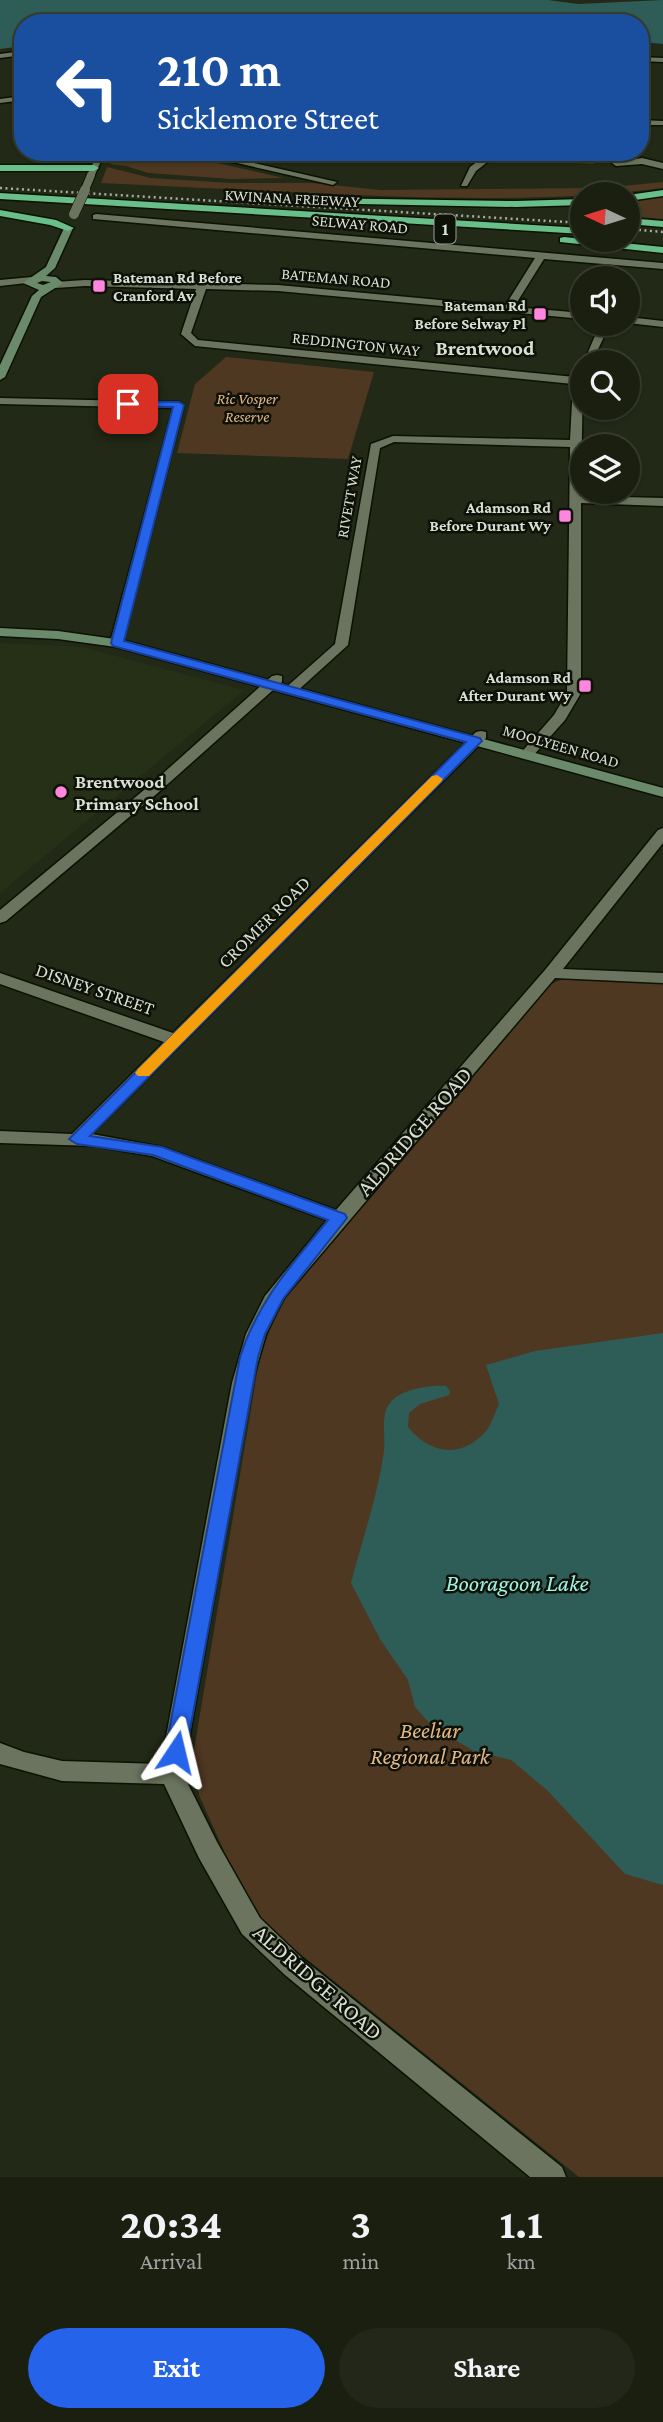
<!DOCTYPE html>
<html lang="en">
<head>
<meta charset="utf-8">
<style>
	body { margin:0; font-family:"Crimson Pro",serif; background:#232719; color:#f1f3f6; height:100vh; display:flex; flex-direction:column; font-size:26px; white-space:nowrap }
	* { box-sizing:border-box; margin:0 }
	p { font-size:23px; color:#9fa29f }
	.icon { flex:none; width:38px; height:38px; fill:none; stroke:currentColor; stroke-width:2; stroke-linecap:round; stroke-linejoin:round }
	.map { position:relative; height:2177px; overflow:hidden }
	.panel { display:flex; flex-direction:column; background:#1a1f10; flex:1 }
	.panel>* { flex:none }
	.guide { position:absolute; left:14px; top:14px; width:635px; height:147px; border-radius:28px; box-shadow:0 2px 5px #0004,0 0 0 2px #383d30; background:#1a4fa0; color:#fff; overflow:hidden }
	.needle { width:46px; rotate:274deg }
	.fabs { position:absolute; left:570px; top:182px; display:grid; gap:14px }
	.fabs a { display:grid; place-items:center; width:70px; height:70px; border-radius:50%; background:#1a1f10; box-shadow:0 2px 5px #0004,0 0 0 2px #383d30; font-size:35px }
	.pin { position:absolute; display:grid; place-items:center; width:60px; height:60px; color:#fff; margin:-30px; border-radius:14px; box-shadow:0 4px 10px #0006 }
	.me { position:absolute; width:77px; margin:-38px; rotate:10deg; stroke-linejoin:round; filter:drop-shadow(0 0 5px #0008) }
	.turn { display:flex; align-items:center; gap:24px; height:147px; padding:0 28px; font-size:32px }
	.turn .icon { width:91px; height:91px; stroke-width:2.5 }
	.turn b { display:block; font-size:49px; line-height:60px }
	.eta { display:flex; justify-content:space-evenly; align-items:center; height:119px; text-align:center }
	.eta b { font-size:42px; font-weight:700; line-height:49px }
	.primary-button { display:flex; gap:14px; margin-top:auto; padding:14px 28px }
	.primary-button a { flex:1; height:80px; border-radius:42px; background:#2563eb; color:#fff; font-size:28px; font-weight:700; line-height:80px; text-align:center }
	.primary-button a+a { background:#232719; color:#f1f3f6 }
	.map>svg:first-child { display:block }
	.built { fill:#263016 }
	.green { fill:#4f3821 }
	.water { fill:#2e5d57 }
	.lines { fill:none; stroke-linecap:round; stroke-linejoin:round }
	.minor-casing { stroke:#0c1202; stroke-width:3 }
	.tertiary-casing { stroke:#0c1202; stroke-width:3 }
	.secondary-casing { stroke:#0c1202; stroke-width:3 }
	.motorway-casing { stroke:#0c1202; stroke-width:3 }
	.minor { fill:#6b745e; fill-rule:evenodd }
	.tertiary { fill:#6b745e; fill-rule:evenodd }
	.secondary { fill:#6b8a6b; fill-rule:evenodd }
	.motorway { fill:#6abe89; fill-rule:evenodd }
	.rail { stroke:#a9aea0; stroke-width:2.5; stroke-dasharray:2 3.5; stroke-linecap:butt }
	.tertiary-bridge-far1-casing { stroke:#0c1202; stroke-width:10; stroke-linecap:butt }
	.tertiary-bridge-casing { stroke:#0c1202; stroke-width:11; stroke-linecap:butt }
	.tertiary-bridge-far1 { stroke:#6b745e; stroke-width:8 }
	.tertiary-bridge { stroke:#6b745e; stroke-width:10 }
	.route { fill:#2563eb; stroke:#184099; stroke-width:2 }
	.slow { fill:#f59e0b }
	.poi-dot { fill:#ff85de; stroke:#0d1108; stroke-width:2.5 }
	.labels { text-anchor:middle; dominant-baseline:central; stroke-width:5; stroke-linejoin:round; paint-order:stroke }
	.far-street-label { font-size:16px; fill:#dadfd3; stroke:#0d1108 }
	.far-poi-label { font-size:16px; font-weight:bold; fill:#dadfd3; stroke:#0d1108; text-anchor:end }
	.far-park-label { font-size:16px; font-style:italic; fill:#e5b686; stroke:#0d1108 }
	.shield { fill:#0d1108; stroke:#9ca196; stroke-width:2 }
	.shield-label { font-size:18px; font-weight:bold; fill:#dadfd3 }
	.poi-label { font-size:19px; font-weight:bold; fill:#dadfd3; stroke:#0d1108; text-anchor:start }
	.street-label { font-size:19px; fill:#dadfd3; stroke:#0d1108 }
	.far-district-label { font-size:21px; font-weight:bold; fill:#dadfd3; stroke:#0d1108 }
	.near-street-label { font-size:23px; fill:#dadfd3; stroke:#0d1108 }
	.near-park-label { font-size:23px; font-style:italic; fill:#e5b686; stroke:#0d1108 }
	.near-water-label { font-size:24px; font-style:italic; fill:#9ef2e6; stroke:#0d1108 }
</style>
</head>
<body>
<div class="map">
<svg width="663" height="2177" viewBox="0 0 663 2177">
	<rect width="100%" height="100%" fill="#222916"/>
	<path class="built" d="M0,643L82,647L244,690L0,893Z"/>
	<g class="green">
		<path d="M115,152H169L284,178L232,179L148,173L126,166L110,164Z"/>
		<path d="M517,152H568L595,160L594,164L505,159Z"/>
		<path d="M107,167L151,178L231,183H312L381,190L602,188L663,182V188C562,201 460,199 356,195C271,191 186,187 101,183Z"/>
		<path d="M663,197V219L628,216V202Z"/>
		<path d="M226,357L374,372L348,459L177,453L195,384Z"/>
		<path d="M580,978H663V2177H579L264,1925L228,1860L199,1795L193,1756L259,1361L271,1326L287,1296L321,1251L446,1107L544,987L563,979Z"/>
	</g>
	<g class="water">
		<path d="M0,0H548L578,4L663,0V44L641,42L640,23H23V46L0,49Z"/>
		<path d="M663,1333V1885L625,1874L547,1790L511,1760L474,1751L433,1727L415,1707L408,1680L380,1639L351,1583C362,1540 378,1495 384,1451C386,1436 380,1415 390,1403C400,1389 431,1385 446,1386L450,1391L449,1395L420,1404L409,1413L408,1427C430,1455 463,1459 487,1430C492,1423 495,1412 499,1404L486,1365L535,1351Z"/>
	</g>
	<g class="lines">
		<g class="minor-casing">
			<g id="minor">
				<path d="M640,57L663,58V62L640,61Z"/>
				<path d="M23,96V100L0,103V99Z"/>
				<path d="M640,120L663,121V125H640Z"/>
				<path d="M189,152H206L337,182L333,185Z"/>
				<path d="M490,152H500L476,171L467,186H461L470,167Z"/>
				<path d="M642,158L663,163V169L642,164L616,166L612,163Z"/>
				<path d="M96,214L663,263V269L544,259L514,307L583,313V319L278,291L206,289L191,333L198,340L575,377L579,368L583,367L581,496L663,498V506L581,503V693L565,720L531,758H521L519,755L554,715L567,693L570,447L394,442L380,448L348,645L295,693L290,694L283,690L335,644L371,444L393,436L570,440L573,384L195,346L181,334L196,289L85,286L55,288L50,285L55,282L85,280L278,285L505,306L535,258L93,219V215Z"/>
				<path d="M32,277L35,278V282L0,286V280Z"/>
				<path d="M628,317L663,321V327L628,323Z"/>
				<path d="M600,324H610L592,362L583,364Z"/>
				<path d="M0,398L179,402L184,405L122,646L117,647L110,643L173,408L0,404Z"/>
				<path d="M277,675L282,676V682L160,791L6,921L0,923V910L150,785L272,676Z"/>
				<path d="M481,731L486,732V738L92,1134L162,1147L336,1210L545,970L658,830L663,828V843L563,969L663,973V983L555,978L283,1299L266,1334L252,1383L183,1774L217,1842L260,1918L303,1959L562,2167L566,2177H530L285,1975L242,1934L199,1858L164,1784L62,1781L0,1764V1743L24,1752L62,1761L161,1764L232,1383L246,1334L265,1296L327,1220L152,1156L94,1146L0,1143V1131L72,1134L164,1042L0,984V973L173,1033L476,732Z"/>
			</g>
		</g>
		<g class="tertiary-casing">
			<g id="tertiary">
				<path d="M23,51V55L0,58V54Z"/>
				<path d="M97,152H105L94,177H88Z"/>
			</g>
		</g>
		<g class="secondary-casing">
			<g id="secondary">
				<path d="M65,226L73,228L55,268L46,276L56,277L63,283L41,297L5,377L0,380V365L32,296L39,290L23,283L46,267ZM42,281L50,282H51L43,285L37,283Z"/>
				<path d="M0,628L58,631L122,640L663,788V797L116,647L58,639L0,636Z"/>
			</g>
		</g>
		<g class="motorway-casing">
			<g id="motorway">
				<path d="M0,165H94L99,168L94,171H0Z"/>
				<path d="M663,190V196L628,201V195Z"/>
				<path d="M0,193L583,228V234L0,199Z"/>
				<path d="M313,198L516,201L583,199V205L516,207L309,203L308,201Z"/>
				<path d="M0,210L56,220L74,228L68,231L50,225L0,216Z"/>
				<path d="M628,218L663,221V227L628,224Z"/>
				<path d="M564,237L663,247V253L560,242V238Z"/>
			</g>
		</g>
		<use href="#minor" class="minor"/>
		<use href="#tertiary" class="tertiary"/>
		<use href="#secondary" class="secondary"/>
		<use href="#motorway" class="motorway"/>
		<g class="rail">
			<path d="M0,188L583,223"/>
			<path d="M628,229L663,232"/>
		</g>
		<g class="tertiary-bridge-far1-casing">
			<path id="tertiary-bridge-far1" d="M84,192L91,175"/>
		</g>
		<g class="tertiary-bridge-casing">
			<path id="tertiary-bridge" d="M74,214L85,190"/>
		</g>
		<use href="#tertiary-bridge-far1" class="tertiary-bridge-far1"/>
		<use href="#tertiary-bridge" class="tertiary-bridge"/>
	</g>
	<path class="route" d="M124,401L179,402L184,405L124,641L480,738L482,741L90,1136L162,1147L345,1214L347,1218L283,1299L265,1334L258,1357L186,1752L183,1758L176,1761L168,1758L165,1752L240,1357C259,1299 291,1266 328,1220L153,1155L77,1144L69,1139L466,742L113,646L111,643L173,407H128L124,406Z"/>
	<path class="slow" d="M437,775L443,779L441,782L149,1076H138L135,1073L138,1069L432,776Z"/>
	<g class="poi-dot">
		<rect x="92" y="279" width="14" height="14" rx="3.5"/>
		<rect x="533" y="307" width="14" height="14" rx="3.5"/>
		<rect x="558" y="509" width="14" height="14" rx="3.5"/>
		<rect x="578" y="679" width="14" height="14" rx="3.5"/>
		<circle cx="61" cy="792" r="7"/>
	</g>
	<g class="labels">
		<g class="far-street-label">
			<text transform="translate(292 198) rotate(3)">KWINANA FREEWAY</text>
			<text transform="translate(360 224) rotate(5)">SELWAY ROAD</text>
			<text transform="translate(336 278) rotate(5)">BATEMAN ROAD</text>
			<text transform="translate(356 344) rotate(6)">REDDINGTON WAY</text>
			<text transform="translate(349 497) rotate(-80)">RIVETT WAY</text>
			<text transform="translate(561 746) rotate(16)">MOOLYEEN ROAD</text>
		</g>
		<g class="far-poi-label">
			<text x="113" y="277" text-anchor="start">Bateman Rd Before<tspan x="113" dy="18">Cranford Av</tspan></text>
			<text x="526" y="305">Bateman Rd<tspan x="526" dy="18">Before Selway Pl</tspan></text>
			<text x="551" y="507">Adamson Rd<tspan x="551" dy="18">Before Durant Wy</tspan></text>
			<text x="571" y="677">Adamson Rd<tspan x="571" dy="18">After Durant Wy</tspan></text>
		</g>
		<g class="far-park-label">
			<text x="247" y="398">Ric Vosper<tspan x="247" dy="18">Reserve</tspan></text>
		</g>
		<rect class="shield" x="434.5" y="214.5" width="21" height="29" rx="5"/>
		<g class="shield-label">
			<text x="445" y="229">1</text>
		</g>
		<g class="poi-label">
			<text x="75" y="781">Brentwood<tspan x="75" dy="22">Primary School</tspan></text>
		</g>
		<g class="street-label">
			<text transform="translate(264 922) rotate(-45)">CROMER ROAD</text>
			<text transform="translate(95 989) rotate(19)">DISNEY STREET</text>
		</g>
		<g class="far-district-label">
			<text x="485" y="348">Brentwood</text>
		</g>
		<g class="near-street-label">
			<text transform="translate(414 1131) rotate(-49)">ALDRIDGE ROAD</text>
			<text transform="translate(318 1982) rotate(41)">ALDRIDGE ROAD</text>
		</g>
		<g class="near-park-label">
			<text x="430" y="1730">Beeliar<tspan x="430" dy="26">Regional Park</tspan></text>
		</g>
		<g class="near-water-label">
			<text x="517" y="1582">Booragoon Lake</text>
		</g>
	</g>
</svg>
<div class="fabs">
<a><svg class="needle" viewBox="-14 -14 28 28"><path d="M0-13l5 13h-10z" fill="#e53935"/><path d="M0 13l5-13h-10z" fill="#9fa29f"/></svg></a>
<a><svg class="icon" aria-label="sound" viewBox="0 0 24 24"><path d="M4 9h4l5-4v14l-5-4H4zM17 9q2 3 0 6"/></svg></a>
<a><svg class="icon" aria-label="search" viewBox="0 0 24 24"><circle cx="10" cy="10" r="6"/><path d="M15 15l6 6"/></svg></a>
<a><svg class="icon" aria-label="layers" viewBox="0 0 24 24"><path d="M12 4l9 5-9 5-9-5zM3 14l9 5 9-5"/></svg></a>
</div>
<div class="pin" style="left:128px;top:404px;background:#d93025"><svg class="icon" aria-label="arrive" viewBox="0 0 24 24"><path d="M6 21V4h12l-3 4 3 4H6"/></svg></div>
<svg class="me" style="left:176px;top:1752px" viewBox="-20 -20 40 40"><path d="M0-17L14 15 0 8-14 15z" fill="#2563eb" stroke="#fff" stroke-width="4"/></svg>
<div class="guide">
<div class="turn"><svg class="icon" aria-label="left" viewBox="0 0 24 24"><path d="M17 20v-9H6M10 6l-5 5 5 5"/></svg><div><b>210 m</b>Sicklemore Street</div></div>
</div>
</div>
<section class="panel">
<div class="eta">
<div><b>20:34</b><p>Arrival</p></div>
<div><b>3</b><p>min</p></div>
<div><b>1.1</b><p>km</p></div>
</div>
<div class="primary-button"><a>Exit</a><a>Share</a></div>
</section>
</body>
</html>
